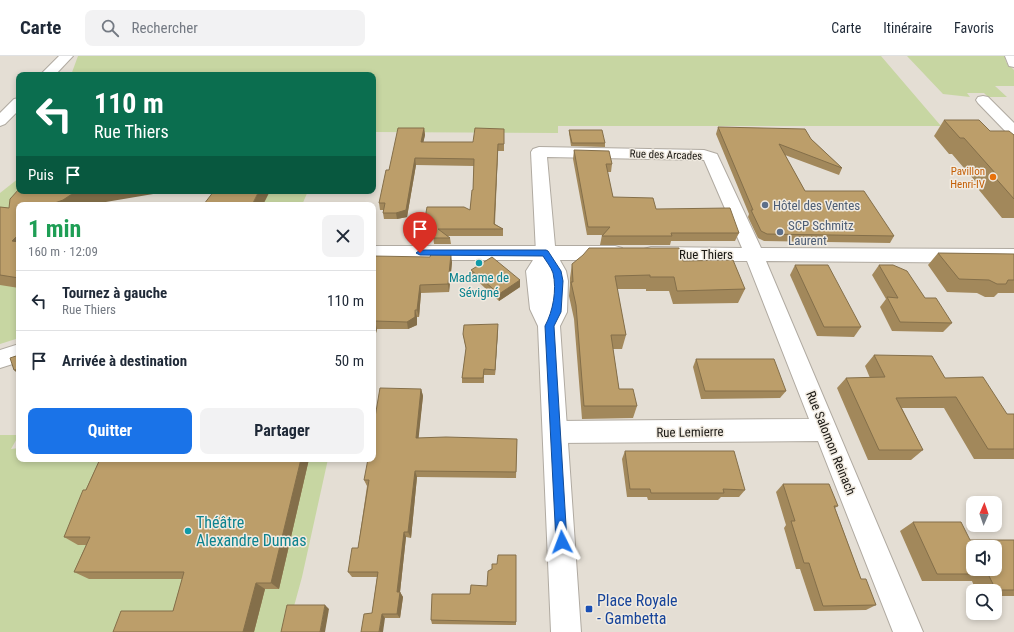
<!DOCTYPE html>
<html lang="fr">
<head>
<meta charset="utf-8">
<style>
	body { margin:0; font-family:"Roboto Condensed",sans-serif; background:#f2f2f3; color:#1f2937; height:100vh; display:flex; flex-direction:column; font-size:15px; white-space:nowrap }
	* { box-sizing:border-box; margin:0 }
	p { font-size:13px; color:#747a83 }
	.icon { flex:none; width:22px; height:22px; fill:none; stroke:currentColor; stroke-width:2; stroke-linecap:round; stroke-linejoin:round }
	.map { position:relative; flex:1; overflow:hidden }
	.side { position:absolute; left:16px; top:146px; width:360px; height:260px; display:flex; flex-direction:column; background:#fff; border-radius:8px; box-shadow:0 2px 6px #0003 }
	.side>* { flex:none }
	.guide { position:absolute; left:16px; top:16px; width:360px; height:122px; border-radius:8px; box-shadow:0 2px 6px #0003; background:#0b6e4f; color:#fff; overflow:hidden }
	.needle { width:26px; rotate:2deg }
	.controls { position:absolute; left:966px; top:440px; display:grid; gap:8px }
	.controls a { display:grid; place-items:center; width:36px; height:36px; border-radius:8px; background:#fff; box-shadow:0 2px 6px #0003; font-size:20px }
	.pin { position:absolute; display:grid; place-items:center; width:34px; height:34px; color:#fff; margin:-41px -17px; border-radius:50% 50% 50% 0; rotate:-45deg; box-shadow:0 0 4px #0007 }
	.pin .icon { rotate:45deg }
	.me { position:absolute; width:44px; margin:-22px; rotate:357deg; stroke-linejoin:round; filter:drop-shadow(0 0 3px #0008) }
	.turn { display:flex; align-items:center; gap:14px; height:84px; padding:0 12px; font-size:18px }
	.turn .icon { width:52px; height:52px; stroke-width:2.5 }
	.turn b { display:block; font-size:28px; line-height:34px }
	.then { display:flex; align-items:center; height:38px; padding:0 12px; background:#0003; gap:8px; font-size:15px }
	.round { display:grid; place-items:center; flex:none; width:42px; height:42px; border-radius:8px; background:#f2f2f3 }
	.head { display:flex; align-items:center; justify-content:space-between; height:68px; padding:0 12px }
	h1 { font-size:24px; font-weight:700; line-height:30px; color:#1e9e55 }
	.action { display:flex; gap:8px; margin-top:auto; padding:8px 12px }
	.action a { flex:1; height:46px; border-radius:8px; background:#1a73e8; color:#fff; font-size:16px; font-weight:700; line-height:46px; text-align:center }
	.action a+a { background:#f2f2f3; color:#1f2937 }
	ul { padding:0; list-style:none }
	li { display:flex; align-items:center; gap:12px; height:60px; padding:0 12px; border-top:1px solid #e0e1e3 }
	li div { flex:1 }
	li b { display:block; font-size:15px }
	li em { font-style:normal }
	header { display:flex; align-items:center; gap:24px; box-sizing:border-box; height:56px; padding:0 20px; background:#fff; border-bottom:1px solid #e0e1e3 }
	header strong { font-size:19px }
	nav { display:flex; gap:22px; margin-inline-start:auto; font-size:14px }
	.search { width:280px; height:36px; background:#f2f2f3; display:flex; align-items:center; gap:10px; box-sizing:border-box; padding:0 14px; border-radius:8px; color:#747a83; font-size:15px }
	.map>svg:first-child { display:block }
	.green { fill:#c7d6a2 }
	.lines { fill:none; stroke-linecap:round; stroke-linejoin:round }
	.minor-casing { stroke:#b0aaa1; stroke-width:2 }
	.major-casing { stroke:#b0aaa1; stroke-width:2 }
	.minor { fill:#fff; fill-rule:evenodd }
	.major { fill:#fff; fill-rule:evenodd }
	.wall { fill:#a2885b }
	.shaded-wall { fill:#846f4a }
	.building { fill:#bc9e6a; stroke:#846f4a; fill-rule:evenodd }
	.route { fill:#1a73e8; stroke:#114b97 }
	.food-dot { fill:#e8710a; stroke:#f1ebe1; stroke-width:1.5 }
	.service-dot { fill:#5c6f8a; stroke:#f1ebe1; stroke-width:1.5 }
	.culture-dot { fill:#0f9aa8; stroke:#f1ebe1; stroke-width:1.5 }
	.transit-dot { fill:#1a4fb4; stroke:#f1ebe1; stroke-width:1.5 }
	.labels { text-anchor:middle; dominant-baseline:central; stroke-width:3; stroke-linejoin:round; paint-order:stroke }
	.far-street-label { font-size:11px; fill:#1a1814; stroke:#f1ebe1 }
	.far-food-label { font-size:11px; fill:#c56008; stroke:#f1ebe1; text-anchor:end }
	.service-label { font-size:13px; fill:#4e5e75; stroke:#f1ebe1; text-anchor:start }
	.street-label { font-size:13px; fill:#1a1814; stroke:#f1ebe1 }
	.culture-label { font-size:13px; fill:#0d838f; stroke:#f1ebe1 }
	.near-culture-label { font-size:16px; fill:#0d838f; stroke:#f1ebe1; text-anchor:start }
	.near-transit-label { font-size:16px; fill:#164399; stroke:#f1ebe1; text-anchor:start }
</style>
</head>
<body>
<header>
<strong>Carte</strong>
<div class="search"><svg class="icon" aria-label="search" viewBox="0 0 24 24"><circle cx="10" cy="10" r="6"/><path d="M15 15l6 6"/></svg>Rechercher</div>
<nav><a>Carte</a><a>Itinéraire</a><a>Favoris</a></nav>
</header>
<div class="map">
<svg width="1014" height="576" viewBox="0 0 1014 576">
	<rect width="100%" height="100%" fill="#e4ded4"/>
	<g class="green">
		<path d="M78,0H881L941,70H558V77L373,76V19H71Z"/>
		<path d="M907,0H1005L1006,6L1014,14V30H995L1007,41H988L984,37H967L970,41L943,38Z"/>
		<path d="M19,122V149L0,172V137Z"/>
		<path d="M267,135H308L302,149H261Z"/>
		<path d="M5,226L19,229V282L0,288V229Z"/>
		<path d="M0,379H19L11,393L19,392V403H328L302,521L287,576H0Z"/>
	</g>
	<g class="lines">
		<g class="minor-casing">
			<g id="minor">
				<path d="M1005,0H1014V11L1009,10Z"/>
				<path d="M983,40L988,41L1014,67V81L1009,79L978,47L976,44L978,41Z"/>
				<path d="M539,91L704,94L717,98L761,192L1014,193V207L766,205L923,576H893L818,385L555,387L546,384L543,376L546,368L555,365L809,363L747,205H651L644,203L641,198L644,193L651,191L742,192L704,104L547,101L555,190H615L622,192L625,197L622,202L615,204H546L539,202L536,197L531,96L533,93Z"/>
			</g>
		</g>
		<g class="major-casing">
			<g id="major">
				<path d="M59,0H73L55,19H40Z"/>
				<path d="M19,42V54L5,68L0,70V57L14,43Z"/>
				<path d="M373,190H546L553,192L566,215L568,225L567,256L560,270L581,576H551L538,270L530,253L526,215L533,204H373Z"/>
				<path d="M19,288V306L0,312V294Z"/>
			</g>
		</g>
		<use href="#minor" class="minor"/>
		<use href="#major" class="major"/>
	</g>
	<g class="wall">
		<path d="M944,64L990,75L1014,79V162H1002L979,134L981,132L952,98H949L934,80Z"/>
		<path d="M718,71L811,83L842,112L839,119L785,99L805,135L894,180L890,187L764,185L758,182L748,161L749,158L716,78Z"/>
		<path d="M424,72L425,79L423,86H473L504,73V95H498L495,168L503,173V180H447L450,182L451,188H434L433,180H424L423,173L470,154L473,134L474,110L416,109L407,161L397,163H384L383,157V154H380L379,147L389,114Z"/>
		<path d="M569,74L605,87V91L571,90L569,77Z"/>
		<path d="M574,94L612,108L611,116H607L613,141L739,177L735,185H671L670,189H600L602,179H587L573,103Z"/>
		<path d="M19,149V232L0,229V151L9,152Z"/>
		<path d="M938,197L1014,198V237H998L994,241H985L977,237L947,236L928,209Z"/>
		<path d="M373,200L452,206L449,236L421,237L419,261H417V269L408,273H377L373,289Z"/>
		<path d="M683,205L745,233L738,247L673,248L669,235H646V233H617L626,279L622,293H613L619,333L637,350L633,362L582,363L574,263L569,240L570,229V222L572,208Z"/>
		<path d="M795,209L861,271L854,281L817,280L790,219Z"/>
		<path d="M879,209L925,242L952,267L943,276L892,275L880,251L886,243L872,219Z"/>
		<path d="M471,214L520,224V231L499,245L472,220Z"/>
		<path d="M498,274L495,319H484V327H462V322L466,293L463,278Z"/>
		<path d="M874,299L945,322L1007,358H1014V403H974L944,352H902L923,394L911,404H868L837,332L846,322H870L865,310Z"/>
		<path d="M696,303L786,335L780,342L701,343L693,311Z"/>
		<path d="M421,333L423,340L418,382L517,383L516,422L417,421L411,482L406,481L400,536L403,541L400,562H385L372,557L377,521H352L348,516L358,492L367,430L364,424Z"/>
		<path d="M625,395L745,434L739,441H721L718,444H648L647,441H627L622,403Z"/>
		<path d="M100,403H309L279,533H265L254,576H113L173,555L182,523H89L74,516L86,489H78L64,481Z"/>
		<path d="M783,428L838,450L835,452L861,523L876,549L866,554L814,555L800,513H796L784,472L786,469L776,436Z"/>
		<path d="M913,466L970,484H1014V540H995V535H976L972,525H922L900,475Z"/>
		<path d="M516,499V569L432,568L431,564L470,538L487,530L492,513L497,508Z"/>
	</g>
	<g class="shaded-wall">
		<path d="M424,72L425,79L422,93L421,86Z"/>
		<path d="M498,88V95L494,175V168Z"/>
		<path d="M415,102L416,109L407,161L397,163L396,157Z"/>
		<path d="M89,135H171L88,149H50L72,138Z"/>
		<path d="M259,135H270L263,149H252Z"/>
		<path d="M19,178V193L12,185Z"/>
		<path d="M451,198L452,206L449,236L448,228Z"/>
		<path d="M520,224V231L499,245V238Z"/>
		<path d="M420,229L421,237L419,261L417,254Z"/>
		<path d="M415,254L417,261V269L408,273L407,266Z"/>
		<path d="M375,265L377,273L373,289V273Z"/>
		<path d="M498,268V274L495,319V314Z"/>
		<path d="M19,313V319L14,314Z"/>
		<path d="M421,333L423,340L418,388L416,382Z"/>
		<path d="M301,403H309L279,533L271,527Z"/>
		<path d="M415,415L417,421L411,482L408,476Z"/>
		<path d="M404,476L406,481L400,536L403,541L400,562L397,558V536Z"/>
		<path d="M256,527L265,533L254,576H243Z"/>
		<path d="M325,549L329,553L325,576H320Z"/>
		<path d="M382,558L385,562L383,576H379Z"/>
	</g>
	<g class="building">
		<path d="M944,64H979L990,75H1009L1014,79V143L992,118H996L964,82H960Z"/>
		<path d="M718,71L805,73L811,83L842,112L779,88L805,135H864L894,180L767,178L761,175L751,154H753Z"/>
		<path d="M398,72H424L421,86H473L475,72L504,73V88H498L494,168L503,173H438L450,182H433L434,173H423L427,151H464L470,154L472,134H473L474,103L415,102L406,154L396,157H383L385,147H379L386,114H389Z"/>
		<path d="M569,74H602L605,87H572Z"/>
		<path d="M574,94L609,95L612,108H606L613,141L653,142L656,153L730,152L739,177H671L672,180H602L610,171H588Z"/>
		<path d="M19,133V135H89L72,138L63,144L52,148L50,149H19V178L12,185L19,186V222L0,219V151L9,152L10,143Z"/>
		<path d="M214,135H259L252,149H200L204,148Z"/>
		<path d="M589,192H679L683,205L733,204L745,233L677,235L674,221H650V219L615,220L626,279H611L619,333H633L637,350H584L576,249L571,226H573L572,208L583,199Z"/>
		<path d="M938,197L1014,198V224H1008L1006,228H997L989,224L959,223Z"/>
		<path d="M431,198H451L448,228L420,229L417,254H415V261L407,266L375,265L373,273V200L430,201Z"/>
		<path d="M492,201L520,224L499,238L471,214Z"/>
		<path d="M795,209H828L861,271H824Z"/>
		<path d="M879,209H893L907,215L925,242H936L952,267L900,266L887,241L898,242Z"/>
		<path d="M498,268L495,314L484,313L483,322H462L466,292L463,278L464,269Z"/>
		<path d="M19,299V313L14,314L10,302Z"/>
		<path d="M874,299L932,300L945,322L983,321L1007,358H1014V393H988L956,341L896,342L923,394H879L846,322L885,321Z"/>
		<path d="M696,303H774L786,335H705Z"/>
		<path d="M380,332L421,333L416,382L446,381L517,383L516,416L415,415L408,476H404L397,536H400L397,558H382L379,576H361L364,558L372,557L378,516H348L352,492H358L369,424H364L368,403H373V373Z"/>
		<path d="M625,395H734L745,434L723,433L724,437H651L650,433H630Z"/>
		<path d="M100,403H301L271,527H256L243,576H113L121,555H173L184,516H74L90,481H64L83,434H86Z"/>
		<path d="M783,428H829L838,450H834L861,523H866L876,549L823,550L809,507H804L791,465H795Z"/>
		<path d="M913,466H961L970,484H1014V534H996L988,518H937ZM973,491H995V513H973Z"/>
		<path d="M498,499H516V566L431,564L432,538H470L471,529L487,530L488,515L492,513V508H497Z"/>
		<path d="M287,549H325L320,576H281Z"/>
	</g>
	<path class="route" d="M420,194H546L548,195L561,215L563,225L561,256L554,270L567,486L566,491L562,492L557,491L556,486L545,270C553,255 557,234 553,217C551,211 546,205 543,200L420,199L416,197Z"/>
	<circle class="food-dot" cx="993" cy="121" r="4"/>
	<g class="service-dot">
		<circle cx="765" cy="149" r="4"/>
		<circle cx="780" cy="176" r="4"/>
	</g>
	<g class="culture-dot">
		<circle cx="479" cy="207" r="4"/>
		<circle cx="188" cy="475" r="4"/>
	</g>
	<rect class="transit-dot" x="585" y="549" width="8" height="8" rx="2"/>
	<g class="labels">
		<g class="far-street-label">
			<text transform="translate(666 99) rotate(2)">Rue des Arcades</text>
		</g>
		<g class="far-food-label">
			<text x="985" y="115">Pavillon<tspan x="985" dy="13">Henri-IV</tspan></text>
		</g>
		<g class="service-label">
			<text x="773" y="149">Hôtel des Ventes</text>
			<text x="788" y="169">SCP Schmitz<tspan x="788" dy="15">Laurent</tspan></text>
		</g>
		<g class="street-label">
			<text x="706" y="198">Rue Thiers</text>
			<text transform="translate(690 376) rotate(-1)">Rue Lemierre</text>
			<text transform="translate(831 387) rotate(68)">Rue Salomon Reinach</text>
		</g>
		<g class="culture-label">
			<text x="479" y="221">Madame de<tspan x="479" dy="15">Sévigné</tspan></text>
		</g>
		<g class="near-culture-label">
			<text x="196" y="466">Théâtre<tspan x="196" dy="18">Alexandre Dumas</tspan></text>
		</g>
		<g class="near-transit-label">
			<text x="597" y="544">Place Royale<tspan x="597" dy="18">- Gambetta</tspan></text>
		</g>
	</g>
</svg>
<div class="controls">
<a><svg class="needle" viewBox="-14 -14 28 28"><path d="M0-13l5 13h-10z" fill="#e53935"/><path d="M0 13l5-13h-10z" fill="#747a83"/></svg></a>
<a><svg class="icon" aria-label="sound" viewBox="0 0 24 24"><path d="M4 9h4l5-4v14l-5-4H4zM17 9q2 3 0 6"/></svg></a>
<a><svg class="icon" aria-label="search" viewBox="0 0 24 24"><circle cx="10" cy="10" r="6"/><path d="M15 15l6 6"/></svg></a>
</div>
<div class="pin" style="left:420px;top:197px;background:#d93025"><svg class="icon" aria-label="arrive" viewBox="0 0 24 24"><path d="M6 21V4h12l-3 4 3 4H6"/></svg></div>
<svg class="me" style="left:562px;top:486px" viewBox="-20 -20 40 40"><path d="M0-17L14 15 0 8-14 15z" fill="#1a73e8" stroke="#fff" stroke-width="4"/></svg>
<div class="guide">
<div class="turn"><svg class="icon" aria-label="left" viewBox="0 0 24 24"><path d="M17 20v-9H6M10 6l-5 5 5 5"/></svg><div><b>110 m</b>Rue Thiers</div></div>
<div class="then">Puis<svg class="icon" aria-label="arrive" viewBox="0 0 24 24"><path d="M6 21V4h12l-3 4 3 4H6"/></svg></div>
</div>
<section class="side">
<div class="head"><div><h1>1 min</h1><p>160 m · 12:09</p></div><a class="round"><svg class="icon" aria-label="close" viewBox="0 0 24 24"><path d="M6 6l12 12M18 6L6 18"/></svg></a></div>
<ul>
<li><svg class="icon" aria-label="left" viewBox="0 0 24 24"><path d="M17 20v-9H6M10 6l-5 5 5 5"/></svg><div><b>Tournez à gauche</b><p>Rue Thiers</p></div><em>110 m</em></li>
<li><svg class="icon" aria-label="arrive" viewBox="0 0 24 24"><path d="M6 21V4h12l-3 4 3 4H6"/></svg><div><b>Arrivée à destination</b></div><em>50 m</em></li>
</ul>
<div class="action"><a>Quitter</a><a>Partager</a></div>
</section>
</div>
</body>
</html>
